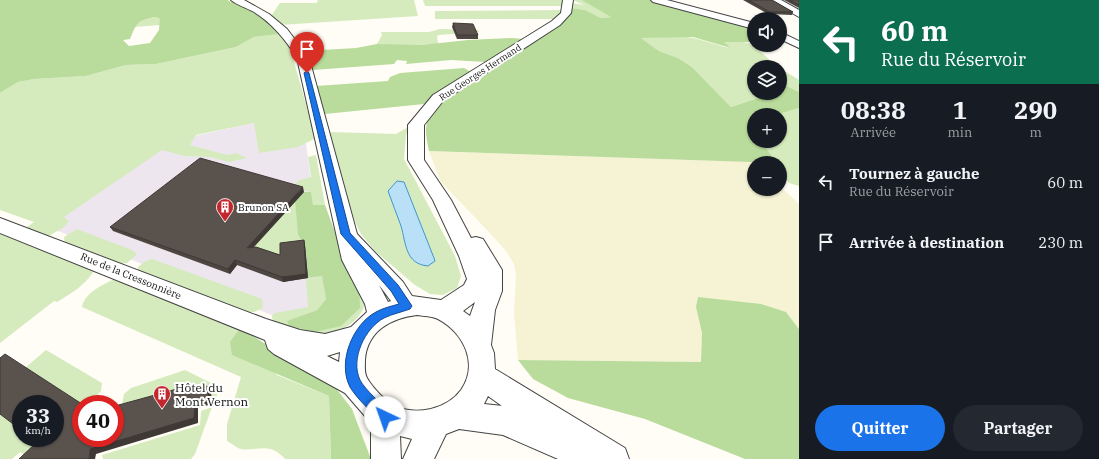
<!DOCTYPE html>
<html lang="fr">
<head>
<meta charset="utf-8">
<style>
	body { margin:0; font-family:"IBM Plex Serif",serif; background:#242831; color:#f1f3f6; height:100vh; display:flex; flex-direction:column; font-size:15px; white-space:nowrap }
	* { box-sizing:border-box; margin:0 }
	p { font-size:13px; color:#9ea1a6 }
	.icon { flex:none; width:22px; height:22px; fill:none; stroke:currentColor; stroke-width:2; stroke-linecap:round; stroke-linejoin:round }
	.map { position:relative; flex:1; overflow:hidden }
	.details { display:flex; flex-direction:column; background:#171b24; width:300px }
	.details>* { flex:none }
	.hud { background:#0b6e4f; color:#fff; overflow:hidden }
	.tools { position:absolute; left:747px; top:12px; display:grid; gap:8px }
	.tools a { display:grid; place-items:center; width:40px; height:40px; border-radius:50%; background:#171b24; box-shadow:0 1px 3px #0004; font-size:20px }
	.speed { position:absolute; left:12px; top:395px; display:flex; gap:8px; font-size:20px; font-weight:700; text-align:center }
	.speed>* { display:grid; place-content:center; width:52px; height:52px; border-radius:50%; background:#171b24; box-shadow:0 1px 3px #0004; line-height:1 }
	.speed small { font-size:10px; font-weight:400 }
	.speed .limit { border:6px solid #d22; background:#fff; color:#111 }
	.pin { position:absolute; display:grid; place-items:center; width:34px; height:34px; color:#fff; margin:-41px -17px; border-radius:50% 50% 50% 0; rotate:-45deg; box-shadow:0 0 4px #0007 }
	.pin .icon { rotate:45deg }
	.me { position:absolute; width:44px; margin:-22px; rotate:318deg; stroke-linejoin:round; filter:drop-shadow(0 0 3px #0008) }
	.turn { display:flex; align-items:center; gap:14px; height:84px; padding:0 16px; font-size:18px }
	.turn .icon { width:52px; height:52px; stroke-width:2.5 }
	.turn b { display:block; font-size:28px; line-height:34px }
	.eta { display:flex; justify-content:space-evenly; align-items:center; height:68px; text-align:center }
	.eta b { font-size:24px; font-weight:800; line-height:28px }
	.button { display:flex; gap:8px; margin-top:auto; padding:8px 16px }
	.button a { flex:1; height:46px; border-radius:24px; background:#1a73e8; color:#fff; font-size:16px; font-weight:800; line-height:46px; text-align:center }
	.button a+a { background:#242831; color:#f1f3f6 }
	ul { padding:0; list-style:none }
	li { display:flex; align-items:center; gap:12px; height:60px; padding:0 16px }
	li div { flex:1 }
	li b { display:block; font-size:15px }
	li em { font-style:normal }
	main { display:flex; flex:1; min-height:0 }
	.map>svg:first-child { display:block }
	.industrial { fill:#eee6ef }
	.farmland { fill:#f6f3d4 }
	.green { fill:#d5ebbd }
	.forest { fill:#b9dc9c; fill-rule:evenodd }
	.water { fill:#b9e0f7; stroke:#3f96cf }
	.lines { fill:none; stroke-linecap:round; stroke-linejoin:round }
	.minor-casing { stroke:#444; stroke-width:2 }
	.minor { fill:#fff; fill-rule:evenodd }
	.wall { fill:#4d4742 }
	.shaded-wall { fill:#3f3936 }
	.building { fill:#5a524d; stroke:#3f3936 }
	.route { fill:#1a73e8; stroke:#114b97 }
	.labels { text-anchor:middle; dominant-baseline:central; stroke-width:4; stroke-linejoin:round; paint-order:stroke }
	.far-street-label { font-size:9px; fill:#111; stroke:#fff }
	.poi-label { font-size:10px; fill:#111; stroke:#fff; text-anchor:start }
	.street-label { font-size:10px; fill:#111; stroke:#fff }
	.near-poi-label { font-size:12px; fill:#111; stroke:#fff; text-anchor:start }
</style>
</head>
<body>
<main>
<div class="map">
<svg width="799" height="459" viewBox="0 0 799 459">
	<rect width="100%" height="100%" fill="#fffdf5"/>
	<path class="industrial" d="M302,112L326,299L287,321L35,222L150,146Z"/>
	<path class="farmland" d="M429,151L755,162L754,189H780V186L799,204V329L786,312L696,307L702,333L701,362L518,360L514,313L516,275L514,264L506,251L487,230L440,181Z"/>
	<g class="green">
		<path d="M318,0H414L418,16L280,25L271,16L280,3H317Z"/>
		<path d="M423,0H562V6H425Z"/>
		<path d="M572,0H584L612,17L601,18L585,10L572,8V3L585,5Z"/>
		<path d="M564,10L556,19H435V11Z"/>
		<path d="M156,17L160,19V25L134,27L139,20Z"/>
		<path d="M440,29L478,30L479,32L439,35L437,36L438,44L400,46L377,44L382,35L381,32H429Z"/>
		<path d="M280,34L290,48L308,111L312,110L317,133L314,139L298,147L259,153L254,123L196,135L190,145L227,155L236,153L247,158L229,162L210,157L184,156L162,150L64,217L69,221L64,227L49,236L26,228L34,222L0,210V93L18,82L34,79L86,76L126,65L156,64L236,47L254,37Z"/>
		<path d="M679,36C697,37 712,44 730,48L724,42C730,42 738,41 744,42C757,44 767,60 778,67H754V93H773L731,107L692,67L678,58L659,51L641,38Z"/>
		<path d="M780,68L799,80V92L785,85L780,89Z"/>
		<path d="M799,108V186L789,183L780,173L783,172L780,163H777L761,141H780V115H776Z"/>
		<path d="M410,126L406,135L404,159L455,256L461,276L457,288L443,295L430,294L415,285L375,251L361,234L355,222L346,197L329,132L396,134Z"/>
		<path d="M316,155L325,205H313L311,192L291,188L299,180L311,177L308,157Z"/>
		<path d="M295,201L298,235L305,245L282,260L252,249Z"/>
		<path d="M77,229L132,250L137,254L127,263L116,264L65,244L64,237Z"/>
		<path d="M0,231L94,271C85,285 72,293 57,302L54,301L0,343Z"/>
		<path d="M152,259L262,299L263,308L254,312H244L138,272V267L144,262Z"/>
		<path d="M322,276L326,299L317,310L288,321L289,326L315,332L359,284C361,287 364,291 365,294C369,319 338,335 317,336C305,336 285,326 273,323L272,316L275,313L308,307L306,279Z"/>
		<path d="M116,278L240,328L277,375L329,396L331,459H285C268,439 253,454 238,448C234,446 231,443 227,441V424L241,377L82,307C85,292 103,285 116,278Z"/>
		<path d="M46,350L102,383L101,391L87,404H81L25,368Z"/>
		<path d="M185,370L213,384L218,389L216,399L212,404L211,391L121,410L124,394L131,388Z"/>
		<path d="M212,407L195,454L191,459H103L102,455L200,425L201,411Z"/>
		<path d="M0,414L21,430V438H32L42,446L29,458L20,452L12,459H0Z"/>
	</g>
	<g class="forest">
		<path d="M0,0H227C250,9 263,17 280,34L254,37L236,47L156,64L126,65L86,76L34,79L18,82L0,93ZM156,17L160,19L159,30L150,43L129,46L123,40L130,39C137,23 136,20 156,17Z"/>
		<path d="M582,0H651L754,28V42H724L731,48L693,37L641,38L659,51L678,58L692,67L731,107L773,93H780V89L785,85L799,92V108L776,115H754V120L748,126L754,133V141H761L777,163L429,151C424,127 424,124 438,102L571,13L572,8L585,10L601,18L611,17Z"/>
		<path d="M512,38L524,39L485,62L451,60L406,64L407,61L397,60L394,64L313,70L304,51L356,48L377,44L421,45L468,40Z"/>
		<path d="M464,68L471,72L424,104L325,114L316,86L388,81L390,77L400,73Z"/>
		<path d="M304,192H311L313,205H325L347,265L359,284L360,308L341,326L315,332L289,326L287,321L317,310L326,299L322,276L308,278L305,245L298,235L295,201Z"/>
		<path d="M698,297L761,304L786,312L799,329V459H745L645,419L568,398L533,379L518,360L701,362L702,333L696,307Z"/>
		<path d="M240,328L335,387L352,409L371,459H331L329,396L232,355L230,342Z"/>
	</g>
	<path class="water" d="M397,181L404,182L434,258L435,261L428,266C405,264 406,243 401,226C397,214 392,203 388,191Z"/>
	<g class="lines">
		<g class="minor-casing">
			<g id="minor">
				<path d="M231,0H244L269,14L287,29L309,58L357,234L403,282L412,296L441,300L464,285L467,279L459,256L433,200L408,160V125L433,95L552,21L561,13L563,0H573L571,13L560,25L443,101L424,125V160L451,200L471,238L476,237L483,239L502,270V291L495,310L491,345L494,353L495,369L625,448L629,459H558L503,435L459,429L446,434L434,459H403L412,439L400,436L401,459H371V423L345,393L274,354L268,349L265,340L0,233V218L266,319L300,330L325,334L351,327L367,312L365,304L342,260L297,58C286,40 272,23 254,12C247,8 237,5 231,0ZM379,285L391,301L388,302ZM475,302L470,316L463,311ZM417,315C423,316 432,316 438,319C464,333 479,364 461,390C447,409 417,416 395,406C386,402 372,387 367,378C364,373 365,365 365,360C367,331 391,318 417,315ZM340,352L339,362L327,356ZM488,396L502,406H503L484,404Z"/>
				<path d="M651,0H667L754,23V29L653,2Z"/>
				<path d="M769,0H781L799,10V17Z"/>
				<path d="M780,32L799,41V48L780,39Z"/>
			</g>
		</g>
		<use href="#minor" class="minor"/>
	</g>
	<g class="wall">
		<path d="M743,0H772L793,12L792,15L768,14Z"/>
		<path d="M784,0H799V8Z"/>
		<path d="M453,23L478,35V39H457L452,27Z"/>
		<path d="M304,192L254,247L280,255L304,240L305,245L308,278L283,282L237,265L230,274L113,231L110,227Z"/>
	</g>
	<g class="shaded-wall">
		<path d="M303,187L304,192L248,253L247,248Z"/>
		<path d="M304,240L305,245L308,278L283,282L282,277Z"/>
		<path d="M235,260L237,265L230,274L228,269Z"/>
		<path d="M195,384L198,389H195Z"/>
		<path d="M207,386L211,391L212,404L198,408V423L96,454L95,459H89L90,449L195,404Z"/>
	</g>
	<g class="building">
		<path d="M748,0H772L793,12H770Z"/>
		<path d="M789,0H799V5Z"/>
		<path d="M453,23L473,24L478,35H457Z"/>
		<path d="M200,158L303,187L247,248L256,247L280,255V243L304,240L306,274L282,277L235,260L228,269L110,227Z"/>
		<path d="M5,354L82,404H81V438H115V406L195,384V389L207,386L209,399L195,404L194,418L90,449L89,459H19L37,442L31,438H55V404H21V430L0,414V358Z"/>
	</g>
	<path class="route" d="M307,71L309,73L350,233L398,285L412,306L410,309C402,312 392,314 384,318C365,328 350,359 360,380C365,390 382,404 389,412L391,417L389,421L385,423L380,421C371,411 357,399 350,387C337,362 353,324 376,312C383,308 392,306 399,304L391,291L341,234L304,73Z"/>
	<defs>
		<g id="building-pin" transform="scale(0.9)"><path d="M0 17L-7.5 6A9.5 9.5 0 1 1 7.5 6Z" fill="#c4262e" stroke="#fff"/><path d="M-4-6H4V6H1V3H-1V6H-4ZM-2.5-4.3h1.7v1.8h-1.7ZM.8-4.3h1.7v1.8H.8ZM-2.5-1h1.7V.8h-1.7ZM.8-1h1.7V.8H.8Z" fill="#fff"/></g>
	</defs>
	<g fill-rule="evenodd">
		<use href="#building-pin" x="225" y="207"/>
		<use href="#building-pin" x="162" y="394"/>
	</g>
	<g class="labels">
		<g class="far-street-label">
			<text transform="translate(480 72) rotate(-33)">Rue Georges Hermand</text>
		</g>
		<g class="poi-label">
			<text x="238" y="207">Brunon SA</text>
		</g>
		<g class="street-label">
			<text transform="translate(131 276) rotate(22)">Rue de la Cressonnière</text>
		</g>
		<g class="near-poi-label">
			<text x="175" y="387">Hôtel du<tspan x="175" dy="14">Mont Vernon</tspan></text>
		</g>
	</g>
</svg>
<div class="tools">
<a><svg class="icon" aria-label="sound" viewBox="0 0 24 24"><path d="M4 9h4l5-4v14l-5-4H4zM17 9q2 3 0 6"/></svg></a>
<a><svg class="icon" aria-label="layers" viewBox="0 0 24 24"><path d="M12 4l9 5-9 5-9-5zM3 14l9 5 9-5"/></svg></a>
<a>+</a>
<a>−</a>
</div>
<div class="speed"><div>33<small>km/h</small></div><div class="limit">40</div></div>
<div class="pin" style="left:307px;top:73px;background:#d93025"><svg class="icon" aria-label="arrive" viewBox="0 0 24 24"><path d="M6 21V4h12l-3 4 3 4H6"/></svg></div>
<svg class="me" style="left:385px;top:417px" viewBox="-20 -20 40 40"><circle r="19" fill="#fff"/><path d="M0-13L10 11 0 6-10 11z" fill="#1a73e8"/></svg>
</div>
<section class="details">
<div class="hud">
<div class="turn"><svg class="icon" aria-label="left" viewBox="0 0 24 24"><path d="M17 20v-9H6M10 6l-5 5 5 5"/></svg><div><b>60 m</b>Rue du Réservoir</div></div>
</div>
<div class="eta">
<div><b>08:38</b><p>Arrivée</p></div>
<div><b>1</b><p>min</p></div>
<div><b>290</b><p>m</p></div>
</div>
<ul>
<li><svg class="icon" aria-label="left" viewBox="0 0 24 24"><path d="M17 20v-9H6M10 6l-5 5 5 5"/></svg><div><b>Tournez à gauche</b><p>Rue du Réservoir</p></div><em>60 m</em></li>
<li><svg class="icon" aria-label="arrive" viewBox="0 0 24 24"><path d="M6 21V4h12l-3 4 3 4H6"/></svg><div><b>Arrivée à destination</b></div><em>230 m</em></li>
</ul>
<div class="button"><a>Quitter</a><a>Partager</a></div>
</section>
</main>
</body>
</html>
